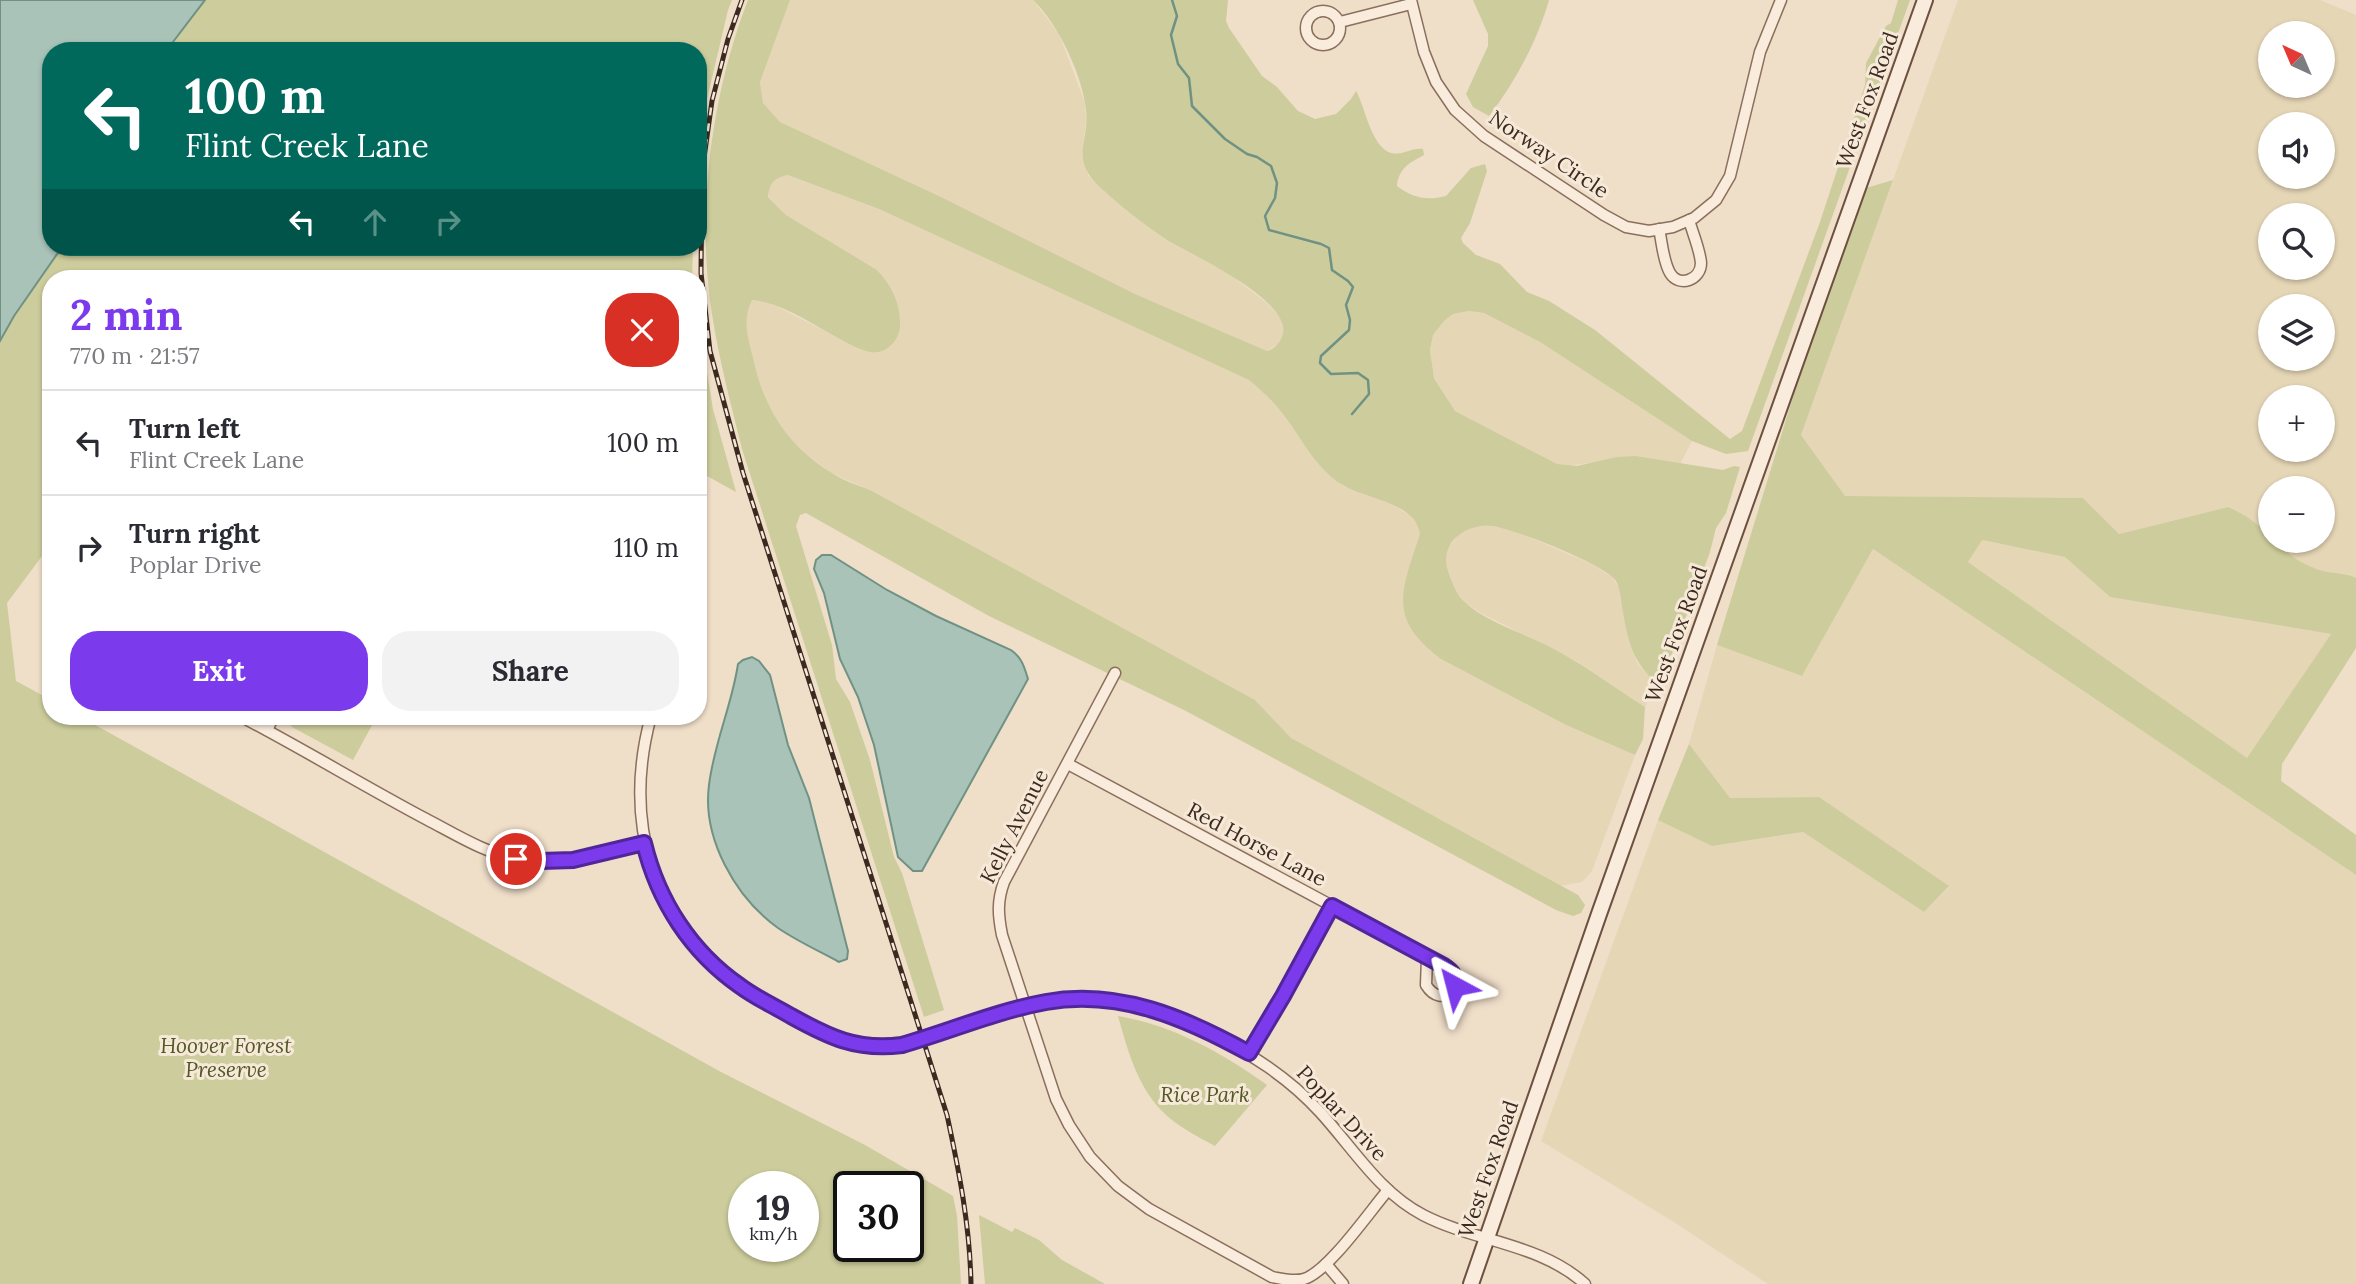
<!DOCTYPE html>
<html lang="en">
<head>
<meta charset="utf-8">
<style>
	body { margin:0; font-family:Lora,serif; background:#f2f2f3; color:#2b2b33; height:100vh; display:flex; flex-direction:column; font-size:26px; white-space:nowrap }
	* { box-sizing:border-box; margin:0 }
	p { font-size:23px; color:#7c7c81 }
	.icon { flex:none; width:38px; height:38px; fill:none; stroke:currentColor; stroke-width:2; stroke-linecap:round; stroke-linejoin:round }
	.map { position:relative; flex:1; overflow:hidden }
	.side { position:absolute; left:42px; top:270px; width:665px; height:455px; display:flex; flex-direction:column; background:#fff; border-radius:28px; box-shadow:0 2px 5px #0004 }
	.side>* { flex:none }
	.top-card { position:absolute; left:42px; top:42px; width:665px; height:214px; border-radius:28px; box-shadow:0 2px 5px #0004; background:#00695c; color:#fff; overflow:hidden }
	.needle { width:46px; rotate:316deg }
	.buttons { position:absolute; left:2258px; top:21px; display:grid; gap:14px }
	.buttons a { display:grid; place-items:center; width:77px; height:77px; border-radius:50%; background:#fff; box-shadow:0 2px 5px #0004; font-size:35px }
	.speed { position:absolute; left:728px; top:1171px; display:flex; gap:14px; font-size:35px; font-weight:700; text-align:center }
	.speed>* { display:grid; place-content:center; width:91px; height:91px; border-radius:50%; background:#fff; box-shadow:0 2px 5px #0004; line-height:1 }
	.speed small { font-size:18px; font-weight:400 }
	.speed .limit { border:4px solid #111; border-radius:10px; background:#fff; color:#111 }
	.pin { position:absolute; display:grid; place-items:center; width:60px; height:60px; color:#fff; margin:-30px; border:4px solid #fff; border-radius:50%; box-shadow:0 2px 7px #0007 }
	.me { position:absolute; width:77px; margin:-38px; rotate:322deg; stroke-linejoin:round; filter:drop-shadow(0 0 5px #0008) }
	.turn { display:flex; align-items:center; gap:24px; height:147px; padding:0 28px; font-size:32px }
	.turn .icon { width:91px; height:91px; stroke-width:2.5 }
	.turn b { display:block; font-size:49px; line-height:60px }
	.lanes { display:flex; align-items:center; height:66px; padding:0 28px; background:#0003; justify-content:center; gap:35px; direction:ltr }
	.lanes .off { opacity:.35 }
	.round { display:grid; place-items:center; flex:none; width:74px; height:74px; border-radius:28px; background:#f2f2f3 }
	.overview { display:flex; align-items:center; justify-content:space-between; height:119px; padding:0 28px }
	h1 { font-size:42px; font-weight:800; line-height:52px; color:#7c3aed }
	.action { display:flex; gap:14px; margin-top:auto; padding:14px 28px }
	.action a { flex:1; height:80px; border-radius:28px; background:#7c3aed; color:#fff; font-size:28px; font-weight:800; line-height:80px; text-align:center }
	.action a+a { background:#f2f2f3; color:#2b2b33 }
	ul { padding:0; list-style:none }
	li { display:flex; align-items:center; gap:21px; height:105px; padding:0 28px; border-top:2px solid #e1e1e2 }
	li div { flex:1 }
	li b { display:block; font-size:26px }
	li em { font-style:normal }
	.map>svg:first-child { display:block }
	.farmland { fill:#e5d6b6; fill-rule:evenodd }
	.green { fill:#cdcc9c; fill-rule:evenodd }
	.water { fill:#a9c3b8; stroke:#709284; stroke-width:2 }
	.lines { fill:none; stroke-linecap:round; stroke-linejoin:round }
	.stream { stroke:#709284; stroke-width:2.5 }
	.street-casing { stroke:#8b6f5d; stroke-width:13 }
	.secondary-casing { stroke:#6d5040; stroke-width:18 }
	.street { stroke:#f9ecdc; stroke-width:10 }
	.secondary { stroke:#f9ecdc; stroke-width:14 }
	.rail-casing { stroke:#3c2a20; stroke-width:5 }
	.rail { stroke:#f6e9d8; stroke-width:2.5; stroke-dasharray:8; stroke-linecap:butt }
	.route-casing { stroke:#51269a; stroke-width:18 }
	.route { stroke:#7c3aed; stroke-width:12 }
	.labels { text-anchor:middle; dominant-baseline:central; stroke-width:6; stroke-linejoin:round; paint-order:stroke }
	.street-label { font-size:21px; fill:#3c2a20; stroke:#f6e9d8 }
	.park-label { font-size:21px; font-style:italic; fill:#535827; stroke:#f6e9d8 }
</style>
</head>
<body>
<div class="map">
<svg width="2356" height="1284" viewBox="0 0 2356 1284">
	<rect width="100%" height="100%" fill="#efdec8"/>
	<g class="farmland">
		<path d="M790,0H1033L1059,34L1085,103L1086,121L1083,148L1088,175L1106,193L1152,229L1168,241L1225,271L1268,304L1281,318L1284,327L1283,335L1278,344L1267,351L1135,294L939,196L780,122L763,103L760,82Z"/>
		<path d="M1958,0H2320L2356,15V578L2347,574L2332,573L2310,567L2287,554L2275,541H2322V488H2270V536L2260,526L2227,507L2118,534L2083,498L1845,496L1801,435ZM2270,33H2322V86H2270ZM2270,124H2322V177H2270ZM2270,215H2322V268H2270ZM2270,306H2322V359H2270ZM2270,397H2322V450H2270Z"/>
		<path d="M788,175L879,209L1249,380L1265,394L1283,413L1317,463L1327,473L1343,486L1391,504L1409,515L1419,526L1441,659L1566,725L1635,755L1592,871L1582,882L1559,886L1291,738L1255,700L870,490L831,473L800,449L782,430L769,408L755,369L746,328V312L752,300L768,302L852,345L870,352L877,270L786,215L768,196L770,185L777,177Z"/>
		<path d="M1469,311L1484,313L1540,342L1692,441L1680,464L1636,456L1568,466L1557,464L1455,411L1434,377L1430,350L1433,335L1444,321L1453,314Z"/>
		<path d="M1474,526H1491L1513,530L1591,564L1612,577L1619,588L1624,619L1637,662L1642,669L1657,683L1645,707L1578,662L1481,613L1465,602L1455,590L1446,566V551L1459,534Z"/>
		<path d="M1981,540L2065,557L2110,597L2331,634L2248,759L1968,562Z"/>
		<path d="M1873,549L2356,875V1284H1768L1674,1222L1541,1141L1658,820L1713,846L1803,832L1924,912L1949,887L1819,797L1730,798L1689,744L1717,645L1802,676Z"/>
	</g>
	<g class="green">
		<path d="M205,0H732L728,10L698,137V51H166Z"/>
		<path d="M748,0H790L760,82L763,103L780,122L939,196L1135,294L1267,351C1274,349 1279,344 1282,337C1297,302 1190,254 1167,240C1145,225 1123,208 1104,191C1065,156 1093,143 1085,103C1080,71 1057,22 1033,0H1228L1226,21L1229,28L1262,76L1277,87L1298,111L1315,119L1336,114L1351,99L1356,91C1365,106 1371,147 1391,153C1402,156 1412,147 1423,149L1424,155C1409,163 1399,168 1397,186C1413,198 1426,201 1446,196L1471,168L1485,164L1487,171L1470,223L1461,238L1463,243L1476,255L1500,264L1527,292L1549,301L1595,330L1730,439L1742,431L1820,222L1865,85L1866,63L1886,26L1891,23L1898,0H1910L1748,451L1726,454L1692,441L1540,342L1484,313L1469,311L1453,314L1444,321L1433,335L1430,350L1434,378L1455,411L1557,464L1577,466L1617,457L1636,456L1723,470L1734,466L1740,467L1726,513L1716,528L1710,552L1660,686C1632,663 1628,641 1622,607C1621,599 1620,589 1616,581C1606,565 1510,527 1491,526C1481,525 1473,527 1465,531C1450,539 1442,554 1448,571C1452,582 1456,595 1466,603C1487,622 1520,632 1546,645C1581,662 1612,686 1645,707L1643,739L1635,755L1566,725L1441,659C1386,618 1402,590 1420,534C1416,502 1364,499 1341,484C1314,467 1302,438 1283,414C1273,401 1261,390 1249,380L879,209L788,175C774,178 770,182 768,197L786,215L877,270C891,285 900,302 900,323C901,339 887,355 870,352C860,350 849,344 840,339C813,325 783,303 752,300C742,320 748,337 753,358C764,408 786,444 830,472C842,480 857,485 870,490L1255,700L1291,738L1578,895L1585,905L1581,913L1573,916L1556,910L1184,710L989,616L806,513L800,515L796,526L832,645L836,679L850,702L870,760L894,857L902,873L944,1010L924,1017L742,449C731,404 719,360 712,314C696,213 711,95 748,0Z"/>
		<path d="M1473,0H1549C1537,42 1515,82 1489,116L1473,107L1466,94L1488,46V34Z"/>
		<path d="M1893,180L1801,435L1845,496L2083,498L2119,534L2228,507C2244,514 2257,523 2270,536V541H2275C2290,557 2306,567 2328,572C2339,574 2347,573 2356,578V648L2282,764L2281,781L2356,835V875L1873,549L1802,676L1717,645L1856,191ZM1982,540L2065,557L2110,597L2331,634L2247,758L1968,562Z"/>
		<path d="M62,247H693L692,278H51V547L48,548L7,603L16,681L51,700V716H79L721,1072L865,1145L953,1196L957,1216L961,1284H0V341L14,316ZM744,1186H803V1246H744ZM849,1186H908V1246H849Z"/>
		<path d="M698,317L713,409L736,492L698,471Z"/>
		<path d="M292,716H377L353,760L292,727L289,722Z"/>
		<path d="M1689,744L1730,798L1819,797L1949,886L1924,912L1803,832L1712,846L1658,820Z"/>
		<path d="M1118,1016C1172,1025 1223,1053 1267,1085L1215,1146C1197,1136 1176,1126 1161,1110C1137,1085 1127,1048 1118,1016Z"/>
		<path d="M979,1215L1012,1232L1015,1228L1039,1240L1062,1260L1105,1284H985Z"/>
	</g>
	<g class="water">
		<path d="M0,0H205L166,51H51V247H62L14,316L0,341Z"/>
		<path d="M822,555H831L887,590L936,616L1011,650C1022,658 1024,666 1028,679L922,871H913L898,857L874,745L858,697L840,659L824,593L814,569L816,560Z"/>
		<path d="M752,657L759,661L770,675L788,745L809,798L848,951L847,959L839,962C819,951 797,941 778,928C735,897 702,838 709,785C714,743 732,705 738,664L743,660Z"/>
	</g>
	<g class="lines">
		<path class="stream" d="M1172,0L1177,16L1171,35L1178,64L1189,78L1192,106L1225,139L1247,154L1257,157L1271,166L1277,183L1275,198L1265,216L1269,230L1321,244L1329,248L1332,270L1348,281L1353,287L1346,305L1350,320L1349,330L1321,356L1320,363L1331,374L1358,373L1368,380L1369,394L1352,414"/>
		<g class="street-casing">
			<g id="street">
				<path d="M1411,0L1424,52L1436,82L1455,110L1484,136L1604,215L1626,227L1649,231L1673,227L1694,218L1716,200L1730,176L1760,52L1781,0"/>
				<circle cx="1323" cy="28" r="17"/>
				<path d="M1340,22L1411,4"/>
				<path d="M1659,229C1662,242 1663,261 1670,273C1679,288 1701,280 1701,263C1700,250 1693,234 1689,220"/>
				<path d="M1115,673L1004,882C997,901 998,915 1002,935L1056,1099L1069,1125L1090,1157L1118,1186L1149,1209L1272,1277C1282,1279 1294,1282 1304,1279C1328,1272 1370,1211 1388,1190"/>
				<path d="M240,716C303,749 364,786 426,819C455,834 486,854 519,859C563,865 602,853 644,843"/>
				<path d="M651,716C623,819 650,923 740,986C753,996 769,1003 784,1012C815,1029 846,1049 884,1047C907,1046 929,1037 951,1030C1020,1008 1082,986 1155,1009C1173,1015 1190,1024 1207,1032C1250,1053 1288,1077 1320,1112C1353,1148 1379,1192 1423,1215C1475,1242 1540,1243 1585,1284"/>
				<path d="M267,730L274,716"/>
				<path d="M1068,764L1444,966C1470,984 1442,1011 1426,985L1427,958"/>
				<path d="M1249,1053L1283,996L1332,906"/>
				<path d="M1326,1264L1343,1284"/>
			</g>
		</g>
		<g class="secondary-casing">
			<path id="secondary" d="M1471,1284L1599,914L1925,0"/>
		</g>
		<use href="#street" class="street"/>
		<use href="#secondary" class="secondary"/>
		<g class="rail-casing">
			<path id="rail" d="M742,0L728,39L712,101L702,172L701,273L710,351L743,473L947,1115C959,1171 970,1226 971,1284"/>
		</g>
		<use href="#rail" class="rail"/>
	</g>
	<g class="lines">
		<g class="route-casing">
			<path id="route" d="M516,859L541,861L573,860L644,843C658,901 691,952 740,986C756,998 774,1006 791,1016C829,1037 857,1051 902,1045C950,1031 997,1011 1046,1002C1119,989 1186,1018 1249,1053L1283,996L1332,906L1444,966C1453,972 1456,976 1455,986"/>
		</g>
		<use href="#route" class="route"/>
	</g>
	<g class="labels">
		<g class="street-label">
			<text transform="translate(1867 100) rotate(-70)">West Fox Road</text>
			<text transform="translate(1549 154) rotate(34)">Norway Circle</text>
			<text transform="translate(1676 634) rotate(-70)">West Fox Road</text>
			<text transform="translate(1014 826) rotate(-63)">Kelly Avenue</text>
			<text transform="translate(1257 844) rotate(28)">Red Horse Lane</text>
			<text transform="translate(1342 1113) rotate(47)">Poplar Drive</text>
			<text transform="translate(1488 1169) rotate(-71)">West Fox Road</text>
		</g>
		<g class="park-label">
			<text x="226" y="1045">Hoover Forest<tspan x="226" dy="24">Preserve</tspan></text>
			<text x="1205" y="1094">Rice Park</text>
		</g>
	</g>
</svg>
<div class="buttons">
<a><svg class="needle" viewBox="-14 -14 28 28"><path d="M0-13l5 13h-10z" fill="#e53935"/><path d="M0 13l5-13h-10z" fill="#7c7c81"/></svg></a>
<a><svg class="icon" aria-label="sound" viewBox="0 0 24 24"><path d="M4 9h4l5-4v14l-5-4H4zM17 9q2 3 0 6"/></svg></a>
<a><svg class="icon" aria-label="search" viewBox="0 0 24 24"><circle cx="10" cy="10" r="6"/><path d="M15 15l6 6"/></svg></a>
<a><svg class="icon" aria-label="layers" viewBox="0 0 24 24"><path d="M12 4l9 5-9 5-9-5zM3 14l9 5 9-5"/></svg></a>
<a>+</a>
<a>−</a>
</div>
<div class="speed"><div>19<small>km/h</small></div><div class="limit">30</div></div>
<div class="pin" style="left:516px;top:859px;background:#d93025"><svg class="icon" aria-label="arrive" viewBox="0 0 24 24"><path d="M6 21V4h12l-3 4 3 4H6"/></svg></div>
<svg class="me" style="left:1455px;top:986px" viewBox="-20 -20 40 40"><path d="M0-17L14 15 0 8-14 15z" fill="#7c3aed" stroke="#fff" stroke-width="4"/></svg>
<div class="top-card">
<div class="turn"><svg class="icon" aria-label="left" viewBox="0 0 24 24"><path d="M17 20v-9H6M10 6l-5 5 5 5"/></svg><div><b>100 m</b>Flint Creek Lane</div></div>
<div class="lanes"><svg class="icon" aria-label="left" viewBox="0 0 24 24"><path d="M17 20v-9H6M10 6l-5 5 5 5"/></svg><svg class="icon off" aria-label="ahead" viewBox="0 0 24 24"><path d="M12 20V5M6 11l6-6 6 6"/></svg><svg class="icon off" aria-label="right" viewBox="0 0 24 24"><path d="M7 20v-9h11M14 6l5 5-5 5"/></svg></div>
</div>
<section class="side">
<div class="overview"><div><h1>2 min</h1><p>770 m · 21:57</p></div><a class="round" style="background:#d93025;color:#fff"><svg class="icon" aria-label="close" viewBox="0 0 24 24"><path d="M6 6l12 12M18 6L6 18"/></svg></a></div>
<ul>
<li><svg class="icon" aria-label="left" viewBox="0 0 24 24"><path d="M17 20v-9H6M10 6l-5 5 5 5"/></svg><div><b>Turn left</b><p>Flint Creek Lane</p></div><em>100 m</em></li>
<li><svg class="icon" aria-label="right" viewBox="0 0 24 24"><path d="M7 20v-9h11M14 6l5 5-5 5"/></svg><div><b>Turn right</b><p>Poplar Drive</p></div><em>110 m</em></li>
</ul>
<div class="action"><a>Exit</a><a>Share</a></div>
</section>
</div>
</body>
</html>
